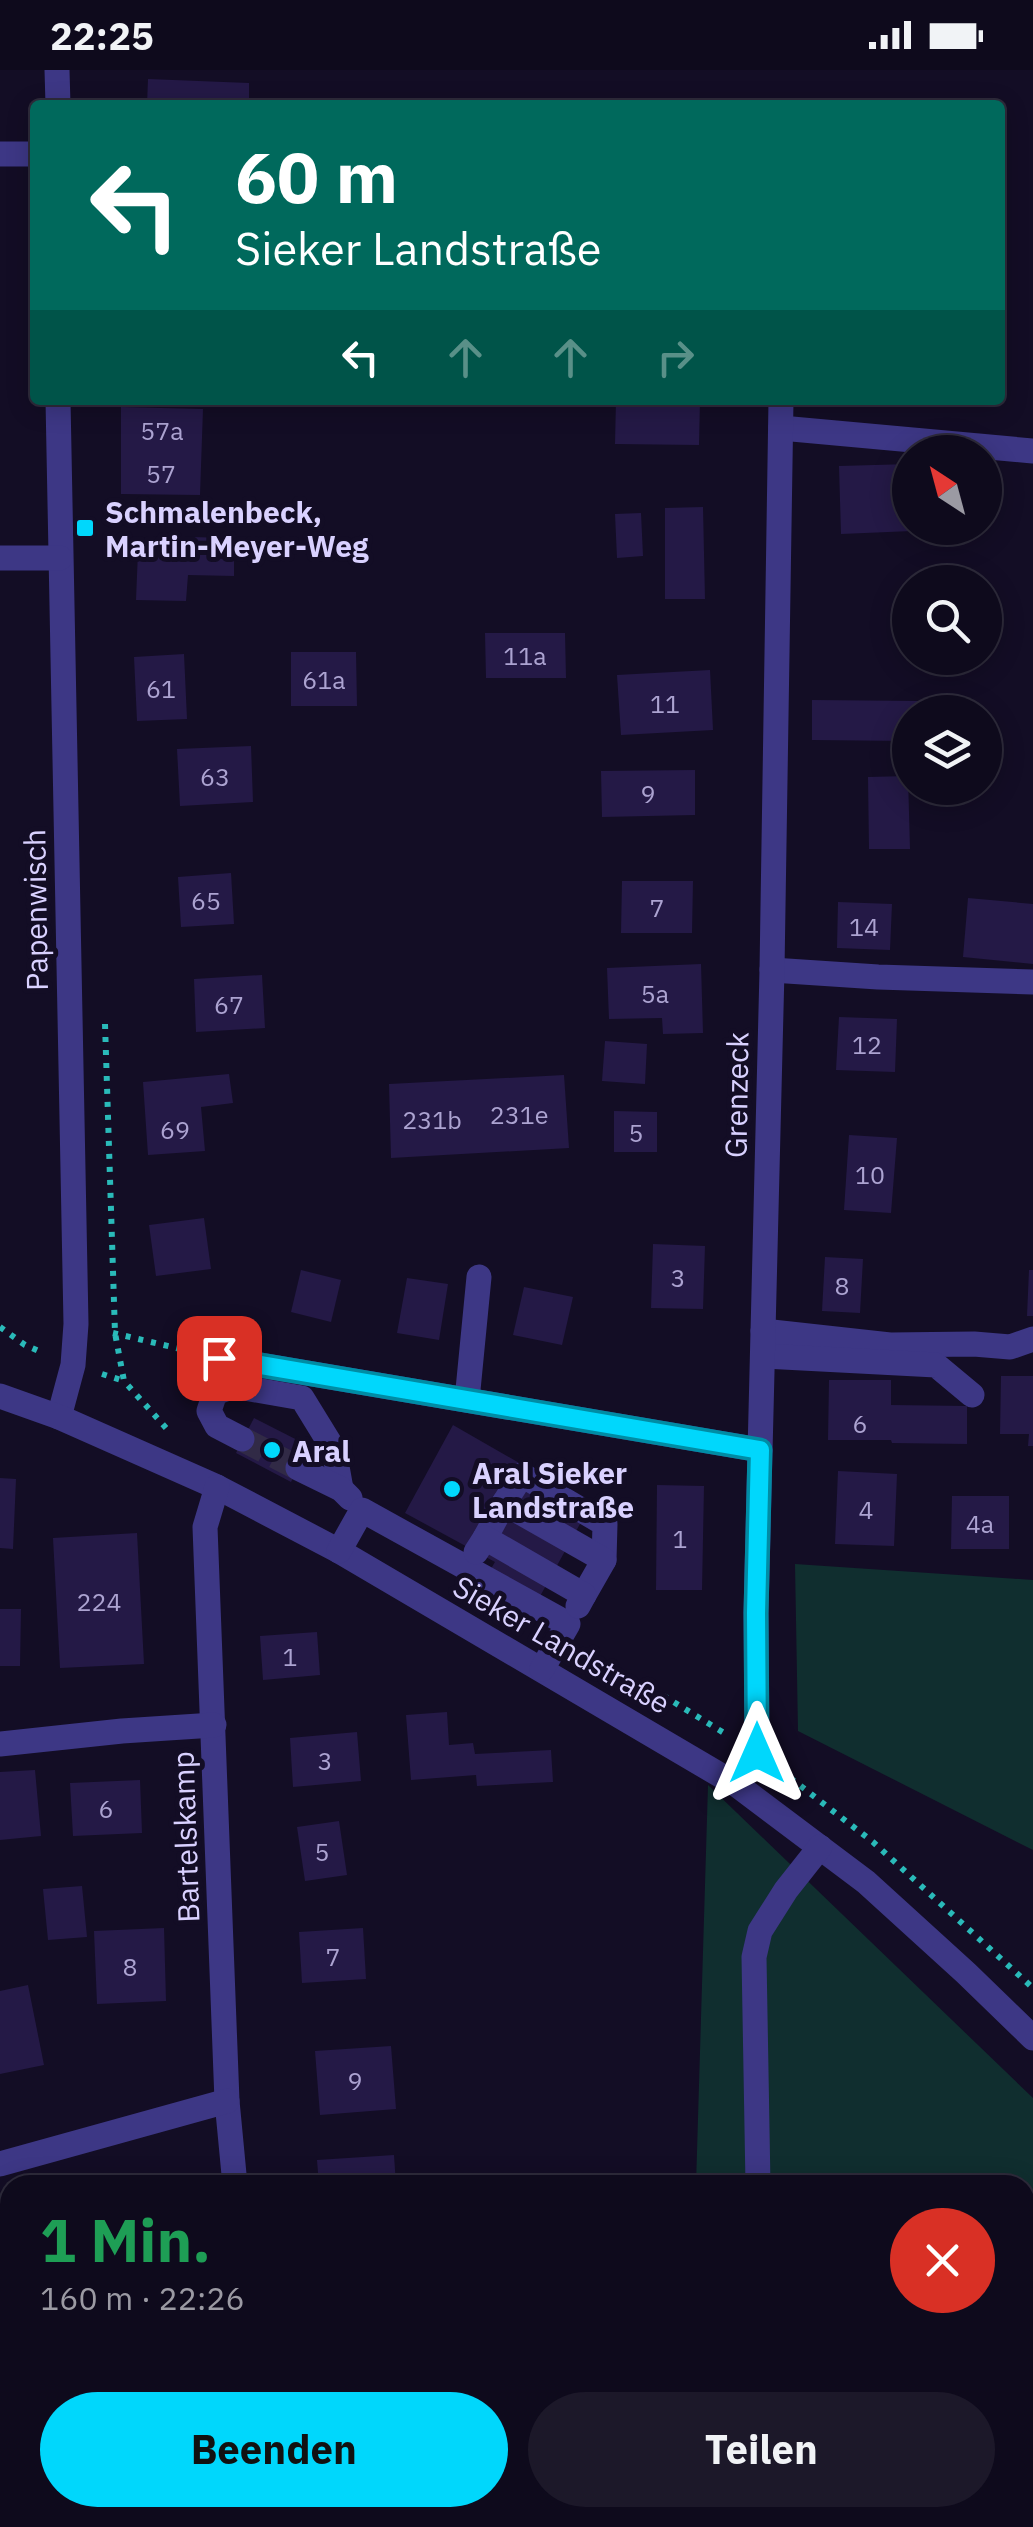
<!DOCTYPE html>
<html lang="de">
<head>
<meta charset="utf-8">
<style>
	body { margin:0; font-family:"IBM Plex Sans",sans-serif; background:#1c1829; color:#f1f3f6; height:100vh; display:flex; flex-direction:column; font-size:38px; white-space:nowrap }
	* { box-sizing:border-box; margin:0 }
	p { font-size:32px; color:#9b9aa3 }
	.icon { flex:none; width:55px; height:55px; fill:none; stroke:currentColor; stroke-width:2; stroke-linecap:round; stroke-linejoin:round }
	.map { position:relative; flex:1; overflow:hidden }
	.details { position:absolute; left:0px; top:2105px; width:1035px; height:352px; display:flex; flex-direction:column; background:#0e0a1c; border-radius:30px 30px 0 0; box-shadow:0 5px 25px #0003,0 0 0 2px #2e2b3b }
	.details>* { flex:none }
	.guide { position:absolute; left:30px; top:30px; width:975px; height:305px; border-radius:10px; box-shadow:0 5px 25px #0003,0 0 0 2px #2e2b3b; background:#00695c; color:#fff; overflow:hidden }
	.needle { width:65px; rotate:324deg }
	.controls { position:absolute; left:892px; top:365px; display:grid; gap:20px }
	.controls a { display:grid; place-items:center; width:110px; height:110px; border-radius:50%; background:#0e0a1c; box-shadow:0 5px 25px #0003,0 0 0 2px #2e2b3b; font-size:50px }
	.pin { position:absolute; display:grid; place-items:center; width:85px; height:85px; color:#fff; margin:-42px; border-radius:20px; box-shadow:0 5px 15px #0006 }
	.me { position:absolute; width:110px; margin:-55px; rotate:0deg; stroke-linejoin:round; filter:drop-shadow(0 0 8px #0008) }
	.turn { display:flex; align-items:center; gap:35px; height:210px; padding:0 40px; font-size:45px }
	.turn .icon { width:130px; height:130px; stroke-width:2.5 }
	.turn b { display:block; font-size:70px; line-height:85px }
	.lanes { display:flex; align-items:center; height:95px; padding:0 40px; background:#0003; justify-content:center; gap:50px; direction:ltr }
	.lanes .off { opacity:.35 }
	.round { display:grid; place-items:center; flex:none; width:105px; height:105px; border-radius:52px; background:#1c1829 }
	.headline { display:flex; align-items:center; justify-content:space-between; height:170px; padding:0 40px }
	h1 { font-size:60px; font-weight:700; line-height:75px; color:#1e9e55 }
	.primary-button { display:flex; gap:20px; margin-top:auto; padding:20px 40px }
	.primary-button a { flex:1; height:115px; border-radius:60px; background:#00d7fc; color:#111; font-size:40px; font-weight:700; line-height:115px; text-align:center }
	.primary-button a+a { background:#1c1829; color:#f1f3f6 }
	.status { display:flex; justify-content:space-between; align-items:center; height:70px; padding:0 50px; background:#0e0a1c; direction:ltr }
	.status svg { height:28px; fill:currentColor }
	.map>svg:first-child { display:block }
	.green { fill:#102e2f }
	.building { fill:#241946 }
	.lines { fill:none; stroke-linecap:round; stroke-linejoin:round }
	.minor-tunnel { stroke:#312a46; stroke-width:25; stroke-dasharray:25 12; stroke-linecap:butt }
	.path { stroke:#2abab9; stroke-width:6; stroke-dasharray:5 8; stroke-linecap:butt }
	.minor { stroke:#3d3785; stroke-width:25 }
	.route-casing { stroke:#008ca4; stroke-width:25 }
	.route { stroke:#00d7fc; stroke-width:18 }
	.poi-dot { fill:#00d7fc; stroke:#130d25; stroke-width:4 }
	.labels { text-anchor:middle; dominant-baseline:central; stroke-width:10; stroke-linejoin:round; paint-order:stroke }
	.number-label { font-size:25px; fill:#aca3d1 }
	.poi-label { font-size:30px; font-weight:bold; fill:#d9d1ff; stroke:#130d25; text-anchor:start }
	.street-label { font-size:30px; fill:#d9d1ff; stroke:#130d25 }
</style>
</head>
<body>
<div class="status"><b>22:25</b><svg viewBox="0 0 49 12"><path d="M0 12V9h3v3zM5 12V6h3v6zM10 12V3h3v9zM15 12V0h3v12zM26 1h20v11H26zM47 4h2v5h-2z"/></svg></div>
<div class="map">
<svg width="1033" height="2457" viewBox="0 0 1033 2457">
	<rect width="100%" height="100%" fill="#130d25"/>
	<g class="green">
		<path d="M795,1494L1033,1510V1780L798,1661Z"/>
		<path d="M708,1715L1033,2028V2438L1026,2457H534L558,2448H1025V2115H696Z"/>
	</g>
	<g class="building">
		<path d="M148,9L249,13V35H147Z"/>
		<path d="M616,330H700L699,375L615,374Z"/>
		<path d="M121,337L203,339L200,425L121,424Z"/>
		<path d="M910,394L912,461L841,464L839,396Z"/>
		<path d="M703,437L705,529H665V438Z"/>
		<path d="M641,443L643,486L617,488L615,444Z"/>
		<path d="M189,467L234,468V506L188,505L186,531L136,530L138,481L188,482Z"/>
		<path d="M485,563H565L566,608H486Z"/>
		<path d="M291,582H356L357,636H291Z"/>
		<path d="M184,584L187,649L137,651L134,587Z"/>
		<path d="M710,600L713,660L621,665L617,605Z"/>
		<path d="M812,630L918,631V642H910V671L812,670Z"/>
		<path d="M251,676L253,732L180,736L177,679Z"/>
		<path d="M695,700V745L602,747L601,701Z"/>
		<path d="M908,706L910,779H869L868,707Z"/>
		<path d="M231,803L234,854L181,857L178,807Z"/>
		<path d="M622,811H693L692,863H621Z"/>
		<path d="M968,828L1033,834V894L963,887Z"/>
		<path d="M838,832L892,834L890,880L837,878Z"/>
		<path d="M701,894L703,963L663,964L662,948L609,949L607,898Z"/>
		<path d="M262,905L265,958L196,962L194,909Z"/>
		<path d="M839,947L897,949L895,1002L836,1000Z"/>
		<path d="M605,971L647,974L645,1014L602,1011Z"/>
		<path d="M229,1004L233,1033L201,1037L205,1081L148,1085L143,1012Z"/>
		<path d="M564,1005L569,1078L391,1088L389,1014Z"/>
		<path d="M614,1041L657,1042V1082H614Z"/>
		<path d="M849,1065L897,1068L891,1143L844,1140Z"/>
		<path d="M204,1148L211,1199L156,1206L149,1155Z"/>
		<path d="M653,1174L705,1176L703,1239L651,1238Z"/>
		<path d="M825,1187L863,1189L860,1243L822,1241Z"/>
		<path d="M301,1200L341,1210L331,1252L291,1242Z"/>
		<path d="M1029,1200H1033V1246H1027Z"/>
		<path d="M407,1208L448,1214L439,1270L397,1263Z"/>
		<path d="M524,1217L573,1227L562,1275L513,1265Z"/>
		<path d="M1001,1306H1033V1376H1028L1029,1364H1000Z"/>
		<path d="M829,1310H891V1335L967,1336V1374L892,1373L891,1370H828Z"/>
		<path d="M254,1348L309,1376L291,1412L236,1383Z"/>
		<path d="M453,1355L591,1434L533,1539L483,1512L495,1492L405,1443Z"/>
		<path d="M838,1401L897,1404L894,1476L835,1474Z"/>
		<path d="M0,1408L16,1409L13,1479L0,1478Z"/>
		<path d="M657,1415L704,1416L702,1520H656Z"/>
		<path d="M952,1426H1009V1479H951Z"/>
		<path d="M137,1463L144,1594L60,1598L53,1468Z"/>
		<path d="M0,1539H21L20,1596H0Z"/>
		<path d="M317,1562L320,1605L263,1610L260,1566Z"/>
		<path d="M447,1642L449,1675L473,1673L475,1684L551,1680L553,1712L477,1716L476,1705L411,1710L406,1645Z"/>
		<path d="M357,1662L361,1711L293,1717L290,1668Z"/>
		<path d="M35,1700L41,1766L0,1770V1702Z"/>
		<path d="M140,1710L142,1763L73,1766L70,1713Z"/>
		<path d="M339,1751L347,1805L305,1811L297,1757Z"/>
		<path d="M82,1816L87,1867L48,1870L43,1819Z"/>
		<path d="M164,1858L166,1931L97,1934L94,1861Z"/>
		<path d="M363,1858L366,1909L302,1913L299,1862Z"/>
		<path d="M28,1915L44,1995L0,2004V1921Z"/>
		<path d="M391,1976L396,2039L320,2045L315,1981Z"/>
		<path d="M394,2085L396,2115H319L317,2090Z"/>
		<path d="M10,2187V2243L3,2245L0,2232V2189Z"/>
		<path d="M10,2424V2448H28L32,2457H0V2427Z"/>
	</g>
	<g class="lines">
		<path class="minor-tunnel" d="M242,1369L298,1398"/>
		<g class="path">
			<path d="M105,954L115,1263L124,1311L167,1359"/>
			<path d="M0,1257L25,1275L43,1283"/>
			<path d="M113,1263L193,1282"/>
			<path d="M102,1304L124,1311"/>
			<path d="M583,1582L654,1620L729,1666"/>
			<path d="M780,1700L873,1772L1033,1918"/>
		</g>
		<g class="minor">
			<path d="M57,0L58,35"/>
			<path d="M0,84H35"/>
			<path d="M58,330L76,1254L73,1295L59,1347"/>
			<path d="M781,358L1033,381"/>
			<path d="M0,488H60"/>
			<path d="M772,900L878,907L1033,912"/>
			<path d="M763,1261L890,1275L974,1274L1010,1277L1033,1269"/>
			<path d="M764,1286L936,1295L972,1325"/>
			<path d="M219,1288L760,1380"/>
			<path d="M0,1326L59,1347L217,1417L339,1481L737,1715L866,1812L966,1903L1033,1968"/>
			<path d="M467,1330L479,1207"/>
			<path d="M242,1369L217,1356L209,1341L215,1323L233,1316L302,1328L334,1380L341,1419"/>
			<path d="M298,1398L341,1419L350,1428"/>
			<path d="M217,1417L205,1457L227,2031L235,2115"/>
			<path d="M504,1433L522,1405L605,1454L604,1490"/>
			<path d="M485,1468L504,1433L604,1490L584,1525"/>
			<path d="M339,1481L362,1440L568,1554L542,1599"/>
			<path d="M476,1482L485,1468L584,1525L578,1536"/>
			<path d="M0,1674L122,1661L214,1655"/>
			<path d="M737,1715L757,1683V1669L756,1543L772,900L781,330"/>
			<path d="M0,2094L227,2031"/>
			<path d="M758,2115L754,1887L760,1861L786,1820L820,1777"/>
			<path d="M305,2448L309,2457"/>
			<path d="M212,2457L237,2448"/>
		</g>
	</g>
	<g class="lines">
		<g class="route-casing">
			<path id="route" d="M219,1288L760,1380L756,1543L757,1683"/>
		</g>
		<use href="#route" class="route"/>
	</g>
	<g class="poi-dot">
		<rect x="75" y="448" width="20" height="20" rx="5"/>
		<circle cx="272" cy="1380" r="10"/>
		<circle cx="452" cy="1419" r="10"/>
	</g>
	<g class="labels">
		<g class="number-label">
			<text x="162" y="360">57a</text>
			<text x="161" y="403">57</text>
			<text x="525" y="585">11a</text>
			<text x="324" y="609">61a</text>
			<text x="161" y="618">61</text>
			<text x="665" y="633">11</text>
			<text x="215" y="706">63</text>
			<text x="648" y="723">9</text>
			<text x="206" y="830">65</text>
			<text x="657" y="837">7</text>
			<text x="864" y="856">14</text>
			<text x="655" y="923">5a</text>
			<text x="229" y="934">67</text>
			<text x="867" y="974">12</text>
			<text x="519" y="1044">231e</text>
			<text x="432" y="1049">231b</text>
			<text x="175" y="1059">69</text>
			<text x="636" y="1062">5</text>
			<text x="870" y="1104">10</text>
			<text x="678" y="1207">3</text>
			<text x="842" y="1215">8</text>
			<text x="860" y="1353">6</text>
			<text x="866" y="1439">4</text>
			<text x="980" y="1453">4a</text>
			<text x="680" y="1468">1</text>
			<text x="99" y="1531">224</text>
			<text x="290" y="1586">1</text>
			<text x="325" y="1690">3</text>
			<text x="106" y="1738">6</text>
			<text x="322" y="1781">5</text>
			<text x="333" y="1886">7</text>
			<text x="130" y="1896">8</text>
			<text x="355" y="2010">9</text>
		</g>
		<g class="poi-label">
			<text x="105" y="441">Schmalenbeck,<tspan x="105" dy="34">Martin-Meyer-Weg</tspan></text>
			<text x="292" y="1380">Aral</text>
			<text x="472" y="1402">Aral Sieker<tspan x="472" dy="34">Landstraße</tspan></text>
		</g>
		<g class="street-label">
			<text transform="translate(35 840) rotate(-91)">Papenwisch</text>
			<text transform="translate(736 1025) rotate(-89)">Grenzeck</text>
			<text transform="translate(562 1574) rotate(30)">Sieker Landstraße</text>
			<text transform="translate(185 1767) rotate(-92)">Bartelskamp</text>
		</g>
	</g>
</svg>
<div class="controls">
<a><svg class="needle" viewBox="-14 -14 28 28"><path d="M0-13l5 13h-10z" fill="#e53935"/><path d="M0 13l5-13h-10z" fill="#9b9aa3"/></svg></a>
<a><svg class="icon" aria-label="search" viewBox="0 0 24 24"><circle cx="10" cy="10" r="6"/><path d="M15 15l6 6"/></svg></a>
<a><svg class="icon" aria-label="layers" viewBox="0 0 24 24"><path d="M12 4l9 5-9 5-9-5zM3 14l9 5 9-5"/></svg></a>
</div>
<div class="pin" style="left:219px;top:1288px;background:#d93025"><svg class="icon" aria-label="arrive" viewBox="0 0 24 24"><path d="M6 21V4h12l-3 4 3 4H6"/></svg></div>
<svg class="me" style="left:757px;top:1683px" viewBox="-20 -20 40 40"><path d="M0-17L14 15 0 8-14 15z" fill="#00d7fc" stroke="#fff" stroke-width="4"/></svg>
<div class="guide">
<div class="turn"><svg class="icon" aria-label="left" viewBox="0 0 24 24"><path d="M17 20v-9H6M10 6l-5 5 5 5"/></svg><div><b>60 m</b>Sieker Landstraße</div></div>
<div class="lanes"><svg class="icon" aria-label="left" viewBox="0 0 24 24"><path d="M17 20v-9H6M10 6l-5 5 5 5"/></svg><svg class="icon off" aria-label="ahead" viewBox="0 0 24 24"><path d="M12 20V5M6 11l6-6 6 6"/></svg><svg class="icon off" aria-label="ahead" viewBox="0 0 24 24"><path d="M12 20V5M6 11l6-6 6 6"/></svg><svg class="icon off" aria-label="right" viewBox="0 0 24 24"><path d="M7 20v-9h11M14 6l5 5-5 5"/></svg></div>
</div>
<section class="details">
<div class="headline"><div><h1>1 Min.</h1><p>160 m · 22:26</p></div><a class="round" style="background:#d93025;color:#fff"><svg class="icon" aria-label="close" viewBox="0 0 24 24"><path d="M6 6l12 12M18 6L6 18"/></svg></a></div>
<div class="primary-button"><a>Beenden</a><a>Teilen</a></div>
</section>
</div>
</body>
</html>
